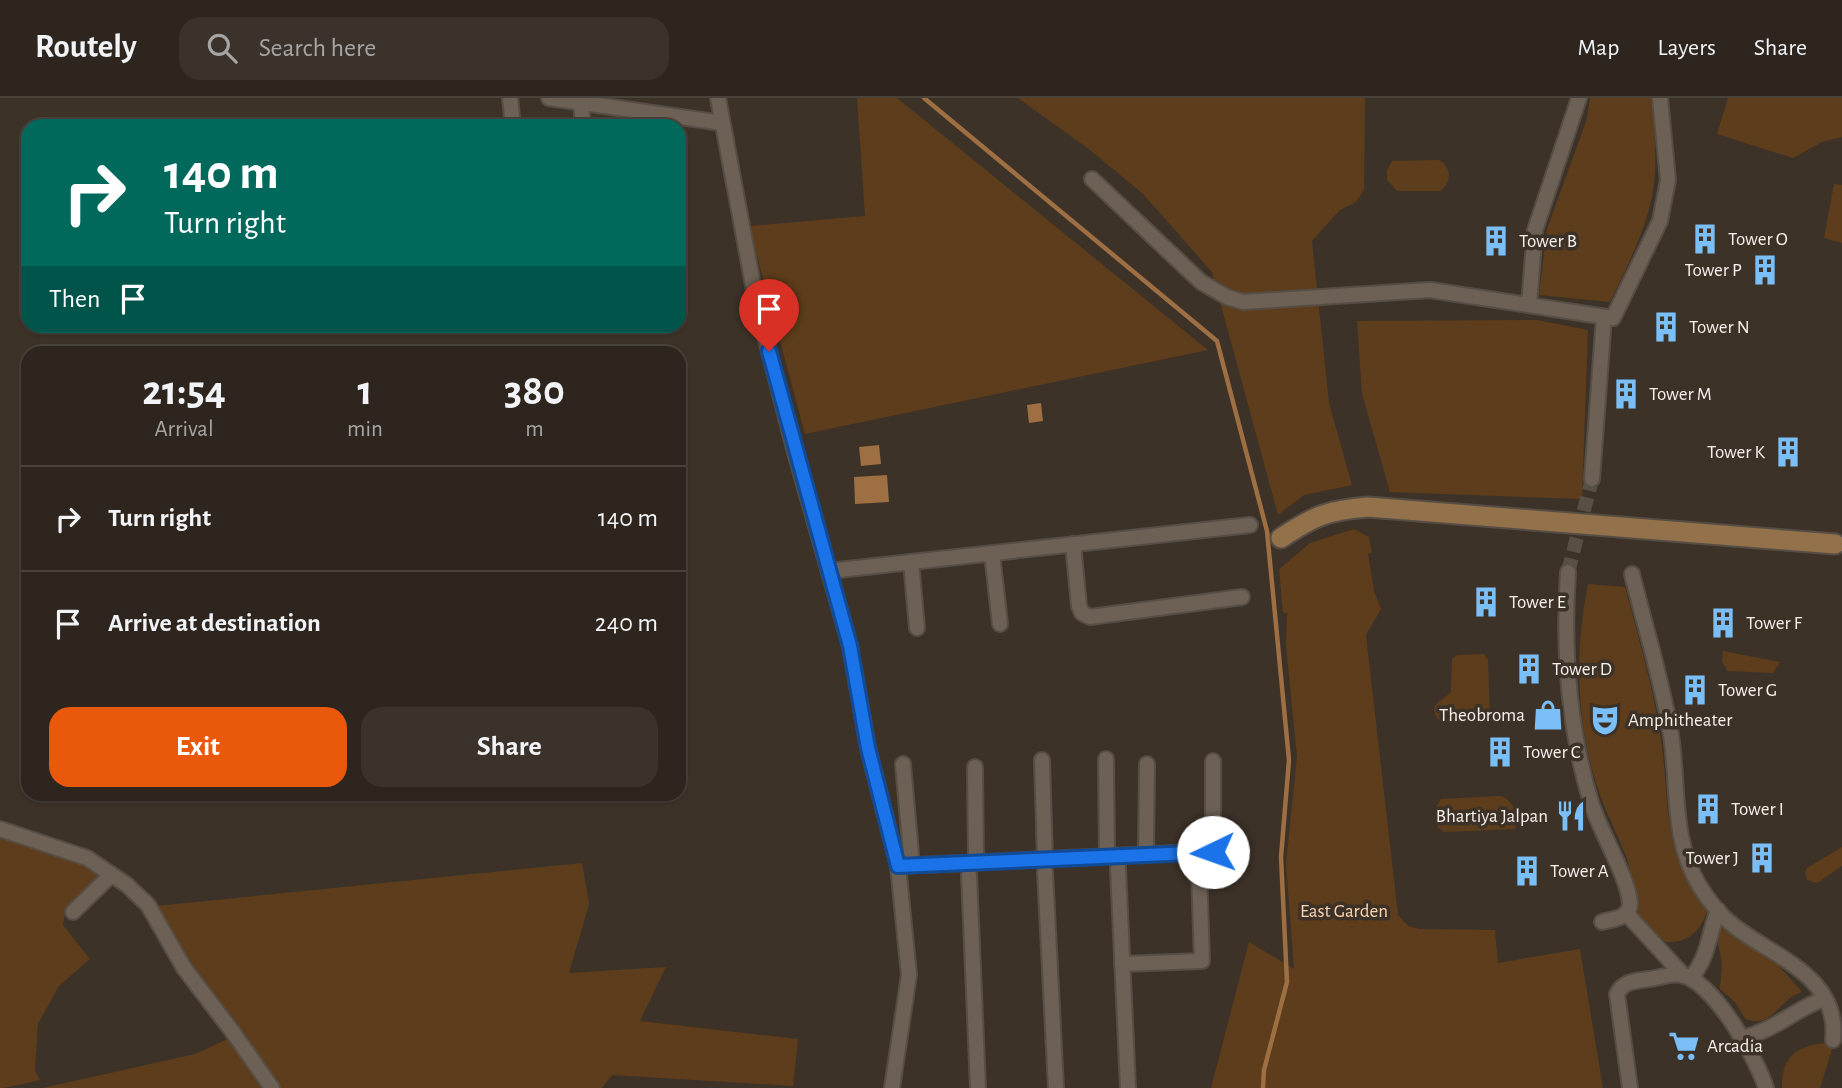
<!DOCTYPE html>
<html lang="en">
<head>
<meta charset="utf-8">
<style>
	body { margin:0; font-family:"Alegreya Sans",sans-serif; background:#3a322b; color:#f1f3f6; height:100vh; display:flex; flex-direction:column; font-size:26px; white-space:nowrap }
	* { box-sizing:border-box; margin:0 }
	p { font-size:23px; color:#a7a5a4 }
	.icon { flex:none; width:38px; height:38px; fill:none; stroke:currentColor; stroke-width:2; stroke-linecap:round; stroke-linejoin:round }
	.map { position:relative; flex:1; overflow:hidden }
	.side { position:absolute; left:21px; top:248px; width:665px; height:455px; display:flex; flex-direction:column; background:#2e261e; border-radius:21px; box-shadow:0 2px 5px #0004,0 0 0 2px #49433c }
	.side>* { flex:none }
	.banner { position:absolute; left:21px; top:21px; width:665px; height:214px; border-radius:21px; box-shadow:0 2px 5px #0004,0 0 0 2px #49433c; background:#00695c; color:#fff; overflow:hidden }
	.pin { position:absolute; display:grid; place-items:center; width:60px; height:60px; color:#fff; margin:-72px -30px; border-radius:50% 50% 50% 0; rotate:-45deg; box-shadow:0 0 7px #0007 }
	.pin .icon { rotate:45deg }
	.me { position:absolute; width:77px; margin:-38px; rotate:267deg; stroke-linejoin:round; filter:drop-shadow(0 0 5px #0008) }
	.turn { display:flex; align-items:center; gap:24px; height:147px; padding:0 28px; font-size:32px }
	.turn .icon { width:91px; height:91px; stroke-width:2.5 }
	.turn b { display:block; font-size:49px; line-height:60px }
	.then { display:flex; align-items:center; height:66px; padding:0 28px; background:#0003; gap:14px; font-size:26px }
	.eta { display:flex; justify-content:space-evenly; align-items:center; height:119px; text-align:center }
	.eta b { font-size:42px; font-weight:600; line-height:49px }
	.button { display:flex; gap:14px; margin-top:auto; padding:14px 28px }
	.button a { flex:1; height:80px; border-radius:21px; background:#ea580c; color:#fff; font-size:28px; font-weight:600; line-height:80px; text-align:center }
	.button a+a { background:#3a322b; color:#f1f3f6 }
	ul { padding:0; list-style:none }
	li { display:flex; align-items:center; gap:21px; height:105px; padding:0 28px; border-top:2px solid #49433c }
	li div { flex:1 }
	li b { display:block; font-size:26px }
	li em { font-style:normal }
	header { display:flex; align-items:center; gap:42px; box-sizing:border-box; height:98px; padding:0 35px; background:#2e261e; border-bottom:2px solid #49433c }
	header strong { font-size:33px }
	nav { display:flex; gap:38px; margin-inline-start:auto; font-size:24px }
	.search { width:490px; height:63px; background:#3a322b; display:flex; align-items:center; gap:18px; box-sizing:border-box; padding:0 24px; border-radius:21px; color:#a7a5a4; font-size:26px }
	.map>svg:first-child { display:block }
	.green { fill:#5d3d1b }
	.water { fill:#9d6f42 }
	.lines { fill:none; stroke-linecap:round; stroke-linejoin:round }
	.stream { stroke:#9d6f42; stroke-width:4.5 }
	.street-tunnel { stroke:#594f45; stroke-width:14; stroke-dasharray:14 7; stroke-linecap:butt }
	.street-casing { stroke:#564e45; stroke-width:18 }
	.secondary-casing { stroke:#564e45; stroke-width:23 }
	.street { stroke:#6d6156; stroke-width:14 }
	.secondary { stroke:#93714a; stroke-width:19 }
	.route-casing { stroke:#114b97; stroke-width:18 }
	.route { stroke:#1a73e8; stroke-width:12 }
	.labels { text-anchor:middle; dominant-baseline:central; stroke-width:7; stroke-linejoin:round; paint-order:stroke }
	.poi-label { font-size:19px; fill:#f8f1eb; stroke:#3d3228; text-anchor:start }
	.park-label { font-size:19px; fill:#fed5ae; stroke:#3d3228 }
</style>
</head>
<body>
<header>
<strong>Routely</strong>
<div class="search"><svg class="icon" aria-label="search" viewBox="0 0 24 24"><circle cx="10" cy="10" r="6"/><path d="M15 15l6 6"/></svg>Search here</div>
<nav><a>Map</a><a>Layers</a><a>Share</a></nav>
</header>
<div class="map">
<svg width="1842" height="990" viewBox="0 0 1842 990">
	<rect width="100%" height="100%" fill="#3d3228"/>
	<g class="green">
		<path d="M857,0H897L1208,252L805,336L749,128L865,118Z"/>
		<path d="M1018,0H1365L1364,92L1356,104L1340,112L1312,143L1329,305L1352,387L1304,397L1278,417L1212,174L1143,96L1090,52Z"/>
		<path d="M1590,0H1651C1655,32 1658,66 1652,98C1645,135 1626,170 1610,204L1539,197L1547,131L1587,21Z"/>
		<path d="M1728,0H1842V39L1822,44L1793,60L1717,36Z"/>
		<path d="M1439,62C1452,70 1452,84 1440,93H1397L1387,82V72L1392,63Z"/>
		<path d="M1834,86L1842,87V145L1824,140Z"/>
		<path d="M1537,222L1588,232L1582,401L1390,394L1362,296L1357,223Z"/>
		<path d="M1354,431L1369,439L1372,455L1368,456L1374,493L1381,511L1366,537L1398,817L1408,828L1420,831L1495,832L1498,865L1580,851L1603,990H1211L1249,844L1294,871L1286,765L1297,659L1286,547L1287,515H1283L1279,471L1310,445Z"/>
		<path d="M1588,486L1625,489C1638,538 1652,585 1660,635C1671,704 1660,753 1707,813C1701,833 1688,845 1666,844C1654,834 1637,820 1634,803C1631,788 1632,775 1627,761C1619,739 1608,719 1600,697C1576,628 1574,557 1588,486Z"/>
		<path d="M1723,553L1780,564L1773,575L1727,573L1722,563Z"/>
		<path d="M1484,556L1488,562L1490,619L1486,622H1439C1426,607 1442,603 1451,594L1452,561L1457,557Z"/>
		<path d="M1501,698C1514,703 1519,719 1515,731L1444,734L1437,729L1436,709L1441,701Z"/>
		<path d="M0,738L85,765L102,776L96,785L66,810L63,827L90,861L59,888L38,926L35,973L40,982L4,990H0Z"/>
		<path d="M1842,749V768L1817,785L1807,782L1805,774L1807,770Z"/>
		<path d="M582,765L589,806L569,875L666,869L640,923L798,941L793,988L612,977L602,990H280L244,934L189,864L156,808Z"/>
		<path d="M1719,828L1764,856L1779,868L1802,894C1778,901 1774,931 1745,921L1736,905L1720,891L1722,864L1716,837Z"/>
		<path d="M230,940L266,990H43L195,956Z"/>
		<path d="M1825,945H1834L1820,990H1782C1781,959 1796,948 1825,945Z"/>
	</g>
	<g class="water">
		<path d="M1041,305L1043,323L1029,325L1027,307Z"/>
		<path d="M879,347L881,366L861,368L859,349Z"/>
		<path d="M887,377L889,404L855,406L854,379Z"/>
	</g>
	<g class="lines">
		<path class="stream" d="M924,0L1217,243L1267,433L1289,662L1281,759L1287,884L1264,972L1263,990"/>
		<path class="street-tunnel" d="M1568,474L1592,381"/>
		<g class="street-casing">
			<g id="street">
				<path d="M510,0L513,28"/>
				<path d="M549,0L722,25"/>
				<path d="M718,0L756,203L795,354L850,548L868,650L898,768L909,877L892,990"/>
				<path d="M581,4L583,28"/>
				<path d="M1092,81L1201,184L1227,199L1243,204L1430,192L1613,220L1660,123L1668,82L1660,0"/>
				<path d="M1529,207L1535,132L1579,0"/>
				<path d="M1592,381L1604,219"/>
				<path d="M1073,446L1079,508L1082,515L1090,519L1242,499"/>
				<path d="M992,456L1000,526"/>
				<path d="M911,464L917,530"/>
				<path d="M829,473L1250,427"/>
				<path d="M1568,474C1563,551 1568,627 1590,701C1598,731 1628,777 1630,806C1630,820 1613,821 1602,824"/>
				<path d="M1632,476C1645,529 1662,582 1671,637C1679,688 1671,740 1699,787C1708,802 1721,818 1734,828C1773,859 1840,878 1833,942"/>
				<path d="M1106,661L1107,757"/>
				<path d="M1042,662L1045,762"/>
				<path d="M903,666L912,767"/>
				<path d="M975,669L976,764"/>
				<path d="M0,731L87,760L127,787L148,807L184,870L232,933L272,990"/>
				<path d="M1213,754V663"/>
				<path d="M1146,757L1147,666"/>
				<path d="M898,768L1242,752"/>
				<path d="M1118,770L1128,990"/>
				<path d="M1045,774L1056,990"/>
				<path d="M969,777L978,990"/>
				<path d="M73,814L111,777"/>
				<path d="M1626,815L1684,878"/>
				<path d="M1122,866L1202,863L1199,772"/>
				<path d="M1690,880C1708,863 1709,834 1718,812"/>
				<path d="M1742,940C1776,932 1793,912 1824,901"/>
				<path d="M1630,990L1617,896C1623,883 1636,883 1649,881C1659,880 1671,875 1681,877C1713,882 1757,961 1766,990"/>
			</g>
		</g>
		<g class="secondary-casing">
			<path id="secondary" d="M1281,440C1314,418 1328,412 1368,409L1835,446"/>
		</g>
		<use href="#street" class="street"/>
		<use href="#secondary" class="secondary"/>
	</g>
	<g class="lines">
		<g class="route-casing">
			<path id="route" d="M769,253L850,548L868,650L898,768L1213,754"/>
		</g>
		<use href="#route" class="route"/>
	</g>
	<defs>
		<g id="building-bare" transform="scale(2.415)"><path d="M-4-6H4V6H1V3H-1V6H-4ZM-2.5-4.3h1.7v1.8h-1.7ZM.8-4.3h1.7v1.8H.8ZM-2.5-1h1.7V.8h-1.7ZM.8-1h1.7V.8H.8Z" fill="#7abff8" stroke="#3d3228" stroke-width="2.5" paint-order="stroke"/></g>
		<g id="shop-bare" transform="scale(2.415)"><path d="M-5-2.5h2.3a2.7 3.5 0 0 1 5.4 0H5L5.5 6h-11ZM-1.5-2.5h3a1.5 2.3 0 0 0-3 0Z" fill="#7abff8" stroke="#3d3228" stroke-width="2.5" paint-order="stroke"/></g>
		<g id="theatre-bare" transform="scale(2.415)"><path d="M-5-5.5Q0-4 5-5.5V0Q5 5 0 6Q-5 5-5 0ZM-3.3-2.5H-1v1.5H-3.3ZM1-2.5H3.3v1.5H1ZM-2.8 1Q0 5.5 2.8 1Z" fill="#7abff8" stroke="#3d3228" stroke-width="2.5" paint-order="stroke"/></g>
		<g id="restaurant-bare" transform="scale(2.415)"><path d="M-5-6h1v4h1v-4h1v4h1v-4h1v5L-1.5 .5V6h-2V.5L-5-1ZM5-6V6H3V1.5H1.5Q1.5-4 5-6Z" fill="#7abff8" stroke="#3d3228" stroke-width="2.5" paint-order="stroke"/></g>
		<g id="supermarket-bare" transform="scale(2.415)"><path d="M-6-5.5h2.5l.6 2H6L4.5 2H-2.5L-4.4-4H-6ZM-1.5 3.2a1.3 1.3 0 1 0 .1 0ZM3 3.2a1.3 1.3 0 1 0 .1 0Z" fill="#7abff8" stroke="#3d3228" stroke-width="2.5" paint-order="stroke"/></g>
	</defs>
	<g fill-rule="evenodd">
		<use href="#building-bare" x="1705" y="141"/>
		<use href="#building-bare" x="1496" y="143"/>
		<use href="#building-bare" x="1765" y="172"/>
		<use href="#building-bare" x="1666" y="229"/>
		<use href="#building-bare" x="1626" y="296"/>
		<use href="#building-bare" x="1788" y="354"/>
		<use href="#building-bare" x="1486" y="504"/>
		<use href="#building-bare" x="1723" y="525"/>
		<use href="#building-bare" x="1529" y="571"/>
		<use href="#building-bare" x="1695" y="592"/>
		<use href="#shop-bare" x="1548" y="617"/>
		<use href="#theatre-bare" x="1605" y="622"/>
		<use href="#building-bare" x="1500" y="654"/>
		<use href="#building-bare" x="1708" y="711"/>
		<use href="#restaurant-bare" x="1571" y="718"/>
		<use href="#building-bare" x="1762" y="760"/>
		<use href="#building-bare" x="1527" y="773"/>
		<use href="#supermarket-bare" x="1684" y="948"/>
	</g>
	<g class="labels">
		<g class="poi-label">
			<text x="1728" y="141">Tower O</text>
			<text x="1519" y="143">Tower B</text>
			<text x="1742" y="172" text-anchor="end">Tower P</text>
			<text x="1689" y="229">Tower N</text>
			<text x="1649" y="296">Tower M</text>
			<text x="1765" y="354" text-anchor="end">Tower K</text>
			<text x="1509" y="504">Tower E</text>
			<text x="1746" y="525">Tower F</text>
			<text x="1552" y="571">Tower D</text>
			<text x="1718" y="592">Tower G</text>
			<text x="1525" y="617" text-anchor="end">Theobroma</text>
			<text x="1628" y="622">Amphitheater</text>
			<text x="1523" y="654">Tower C</text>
			<text x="1731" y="711">Tower I</text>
			<text x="1548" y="718" text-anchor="end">Bhartiya Jalpan</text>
			<text x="1739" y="760" text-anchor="end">Tower J</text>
			<text x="1550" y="773">Tower A</text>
			<text x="1707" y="948">Arcadia</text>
		</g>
		<g class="park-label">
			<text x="1344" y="813">East Garden</text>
		</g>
	</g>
</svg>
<div class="pin" style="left:769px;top:253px;background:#d93025"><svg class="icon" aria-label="arrive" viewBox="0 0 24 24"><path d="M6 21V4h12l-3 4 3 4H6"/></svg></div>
<svg class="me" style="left:1213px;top:754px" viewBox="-20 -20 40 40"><circle r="19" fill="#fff"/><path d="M0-13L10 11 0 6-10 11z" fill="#1a73e8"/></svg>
<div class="banner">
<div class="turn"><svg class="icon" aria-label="right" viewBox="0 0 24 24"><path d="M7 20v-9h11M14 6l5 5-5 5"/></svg><div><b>140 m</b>Turn right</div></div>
<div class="then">Then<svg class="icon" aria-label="arrive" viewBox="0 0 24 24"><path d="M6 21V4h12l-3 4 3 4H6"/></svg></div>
</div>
<section class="side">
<div class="eta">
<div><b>21:54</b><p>Arrival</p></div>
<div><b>1</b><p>min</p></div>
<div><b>380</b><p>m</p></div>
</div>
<ul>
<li><svg class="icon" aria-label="right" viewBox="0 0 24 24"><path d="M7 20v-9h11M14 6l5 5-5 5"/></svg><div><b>Turn right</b></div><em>140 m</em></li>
<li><svg class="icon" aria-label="arrive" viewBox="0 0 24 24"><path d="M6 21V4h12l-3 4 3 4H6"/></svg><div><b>Arrive at destination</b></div><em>240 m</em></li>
</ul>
<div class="button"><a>Exit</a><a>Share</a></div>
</section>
</div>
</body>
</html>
